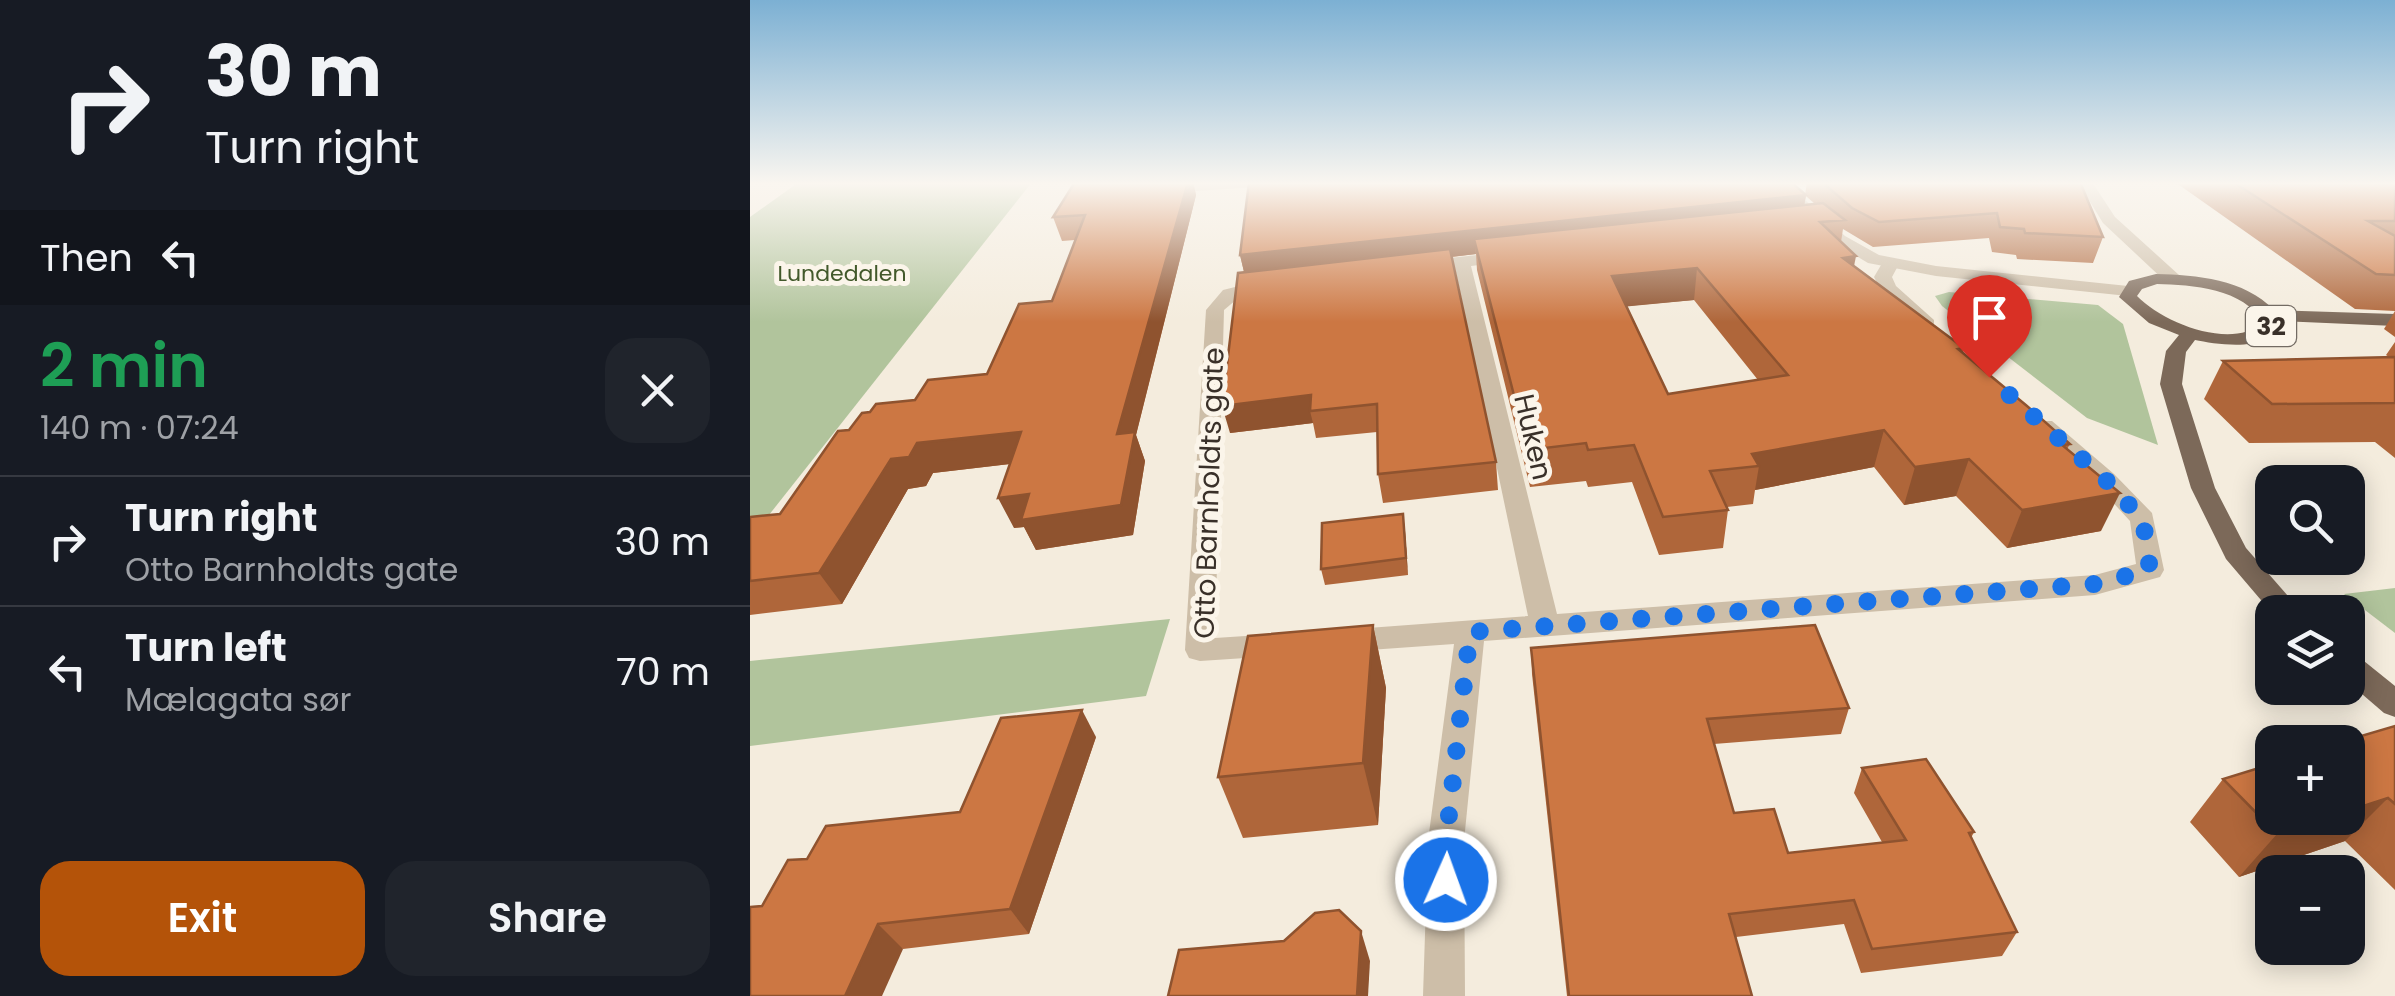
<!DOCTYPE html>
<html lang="en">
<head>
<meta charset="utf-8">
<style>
	body { margin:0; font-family:Poppins,sans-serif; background:#20242c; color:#f1f3f6; height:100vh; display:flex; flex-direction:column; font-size:38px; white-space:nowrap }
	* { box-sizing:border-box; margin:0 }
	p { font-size:32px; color:#9ea1a6 }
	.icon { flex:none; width:55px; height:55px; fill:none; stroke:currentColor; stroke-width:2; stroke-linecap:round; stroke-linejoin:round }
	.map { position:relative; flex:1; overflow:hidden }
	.side { display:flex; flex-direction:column; background:#171b24; width:750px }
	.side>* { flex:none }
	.banner { background:#171b24; color:#f1f3f6; overflow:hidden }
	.tools { position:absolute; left:1505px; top:465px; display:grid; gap:20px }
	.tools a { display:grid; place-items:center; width:110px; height:110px; border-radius:20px; background:#171b24; box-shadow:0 5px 25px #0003; font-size:50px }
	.pin { position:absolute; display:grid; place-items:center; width:85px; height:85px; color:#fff; margin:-102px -42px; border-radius:50% 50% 50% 0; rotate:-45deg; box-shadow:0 0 10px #0007 }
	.pin .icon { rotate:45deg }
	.me { position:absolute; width:110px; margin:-55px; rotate:2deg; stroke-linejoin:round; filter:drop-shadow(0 0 8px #0008) }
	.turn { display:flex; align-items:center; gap:35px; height:210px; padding:0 40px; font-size:45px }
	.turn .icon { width:130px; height:130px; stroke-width:2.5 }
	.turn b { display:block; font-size:70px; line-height:85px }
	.then { display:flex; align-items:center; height:95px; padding:0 40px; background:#0003; gap:20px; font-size:38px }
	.round { display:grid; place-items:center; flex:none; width:105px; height:105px; border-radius:30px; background:#20242c }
	.head { display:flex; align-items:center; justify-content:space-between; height:170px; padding:0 40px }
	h1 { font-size:60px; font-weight:600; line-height:75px; color:#1e9e55 }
	.primary-button { display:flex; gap:20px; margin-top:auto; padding:20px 40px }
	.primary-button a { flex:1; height:115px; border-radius:30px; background:#b45309; color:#fff; font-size:40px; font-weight:600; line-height:115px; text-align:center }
	.primary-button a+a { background:#20242c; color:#f1f3f6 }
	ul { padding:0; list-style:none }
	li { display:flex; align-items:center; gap:30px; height:130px; padding:0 40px; border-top:2px solid #363941 }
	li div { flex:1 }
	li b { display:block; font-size:38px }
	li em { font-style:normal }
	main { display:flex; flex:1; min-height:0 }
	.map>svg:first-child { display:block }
	.green { fill:#b1c49c }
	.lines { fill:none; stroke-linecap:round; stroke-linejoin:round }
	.minor { fill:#cdbea8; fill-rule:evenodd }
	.tertiary { fill:#cdbea8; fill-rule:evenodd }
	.primary { fill:#7c6959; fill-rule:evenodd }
	.wall { fill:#af663a; fill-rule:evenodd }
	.shaded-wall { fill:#8f532f }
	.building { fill:#cc7743; stroke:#8f532f; stroke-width:2.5; fill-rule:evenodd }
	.route { stroke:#1a73e8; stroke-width:18; stroke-dasharray:0 32.4 }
	.labels { text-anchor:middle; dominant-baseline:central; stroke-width:10; stroke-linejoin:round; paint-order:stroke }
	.far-park-label { font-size:22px; fill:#42592b; stroke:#fbf5ea }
	.shield { fill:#fbf5ea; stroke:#736b63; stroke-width:2.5 }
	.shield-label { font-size:25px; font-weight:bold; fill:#393029 }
	.street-label { font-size:28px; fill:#393029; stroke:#fbf5ea }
</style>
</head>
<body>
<main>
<section class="side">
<div class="banner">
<div class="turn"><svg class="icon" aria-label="right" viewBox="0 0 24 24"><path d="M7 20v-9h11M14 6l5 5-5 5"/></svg><div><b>30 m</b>Turn right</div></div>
<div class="then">Then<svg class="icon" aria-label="left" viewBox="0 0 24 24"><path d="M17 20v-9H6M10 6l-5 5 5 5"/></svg></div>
</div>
<div class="head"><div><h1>2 min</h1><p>140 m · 07:24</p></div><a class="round"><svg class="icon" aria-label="close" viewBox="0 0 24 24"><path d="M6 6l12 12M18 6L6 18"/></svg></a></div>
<ul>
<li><svg class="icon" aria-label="right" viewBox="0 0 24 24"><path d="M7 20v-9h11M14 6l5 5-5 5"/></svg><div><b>Turn right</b><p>Otto Barnholdts gate</p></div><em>30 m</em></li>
<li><svg class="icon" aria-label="left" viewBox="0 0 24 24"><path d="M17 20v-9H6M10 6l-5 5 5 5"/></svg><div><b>Turn left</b><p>Mælagata sør</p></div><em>70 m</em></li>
</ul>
<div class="primary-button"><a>Exit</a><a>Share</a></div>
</section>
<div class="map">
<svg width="1645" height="996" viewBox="0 0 1645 996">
	<rect width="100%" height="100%" fill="#f4ecdd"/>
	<g class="green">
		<path d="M49,182H282L0,539V217Z"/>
		<path d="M1199,292L1348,305L1373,324L1408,445L1337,418L1192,306L1185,296Z"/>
		<path d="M1645,588V633L1594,594Z"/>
		<path d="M420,619L396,696L0,746V661Z"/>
	</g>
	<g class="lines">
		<g class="minor">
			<path d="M451,182H529L522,186L414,193L407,189L414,185Z"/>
			<path d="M1328,182H1342L1365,217L1429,275V283H1417L1353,223Z"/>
			<path d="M756,252L764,257L762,261L721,266L807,614L1345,575L1386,564L1380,521L1346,484L1286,431L1283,426L1286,421H1302L1364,474L1402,513L1414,570L1410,577L1345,595L734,641L714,841L715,996H673L678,841L704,644L591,652L580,649L576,641L580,633L591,630L778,616L705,268L671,271L662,266L671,261Z"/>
			<path d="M1140,259L1149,264L1142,277L1146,286L1184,320V328H1170L1132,292L1124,277L1134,260Z"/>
			<path d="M517,279L526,284L523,288L493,294L474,310L465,638L526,634L537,637L541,645L537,653L526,656L450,661L439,658L435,650L456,310L473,290Z"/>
		</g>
		<path class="tertiary" d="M1019,182H1035L1095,236L1129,255L1186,266L1378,286L1387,291L1378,296L1186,276L1118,263L1083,242Z"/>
		<g class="primary">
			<path d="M1406,274C1447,275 1494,279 1524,310L1645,314V326L1531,321C1526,353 1469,345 1445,340L1436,352L1432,384L1465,488L1496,548L1552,612L1522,613L1476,559L1441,488L1410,384L1416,351L1429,335L1399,323L1369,297L1379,281ZM1407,284C1442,285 1494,288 1513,323C1481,350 1413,323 1387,296L1392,289Z"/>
			<path d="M1598,653L1609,657L1645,686V717L1634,713L1598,682Z"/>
		</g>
	</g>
	<g class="wall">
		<path d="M325,182H443L446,195L386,435L395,461L383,535L286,550L274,527L264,528L260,464L183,473L176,486L158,489L92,604L0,615V517L30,514L99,430L120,412L165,400L237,374L302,301L325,240L312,241L303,217Z"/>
		<path d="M1057,182H1330L1353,237L1343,263L1267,259L1266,255L1242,252L1239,238L1123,247L1093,229L1091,242L1104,266L1214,348L1213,353L1320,444L1317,449L1351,531L1257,548L1206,496L1154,505L1124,467L1005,490L1003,504L977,507L978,510L973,548L909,555L882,482L838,487L836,481L780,487L727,270L726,254L702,257L746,462L748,490L633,503L628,474L627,432L566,438L563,423L480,433L494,272L490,255L1055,195ZM1056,196L1065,204L1054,205ZM944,300L1008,380L918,394L877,306Z"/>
		<path d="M1425,182H1645V337L1634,329L1645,311L1605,309Z"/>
		<path d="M1645,342V458L1625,442L1499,443L1454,399L1473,361L1639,357L1636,355Z"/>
		<path d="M655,531L658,575L575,585L571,569Z"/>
		<path d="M623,625L636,688L628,825L493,838L468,777Z"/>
		<path d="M781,648L1099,708L1091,734L964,744L984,813L1038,853L1132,842L1104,793L1112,768L1224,832L1221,838L1267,932L1252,956L1111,973L1094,924L986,937L1002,996H817L782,674Z"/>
		<path d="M1645,726V890L1595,841L1489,877L1440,822L1473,779Z"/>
		<path d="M346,737L279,934L153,949L12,906L57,859L210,812Z"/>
	</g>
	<g class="shaded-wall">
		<path d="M438,182H443L446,195L386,435L395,461L383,535L286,550L274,527L264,528L248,498L367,434Z"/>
		<path d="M1056,195L1052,218L724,239L726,254L496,280L490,255Z"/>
		<path d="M1106,256L1100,287L1093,258Z"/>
		<path d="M947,268L944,300L861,308L862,276Z"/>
		<path d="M561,395L560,411L563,423L480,433L472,406Z"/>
		<path d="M1134,430L1124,467L1005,490L1009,466L1002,454Z"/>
		<path d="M271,432L284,461L183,473L176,486L158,489L92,604L69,573L141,459L167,443Z"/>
		<path d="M1219,459L1206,496L1154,505L1165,467Z"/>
		<path d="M1370,493L1351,531L1257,548L1272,510Z"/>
		<path d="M653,514L655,531L658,575L656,558Z"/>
		<path d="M623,625L636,688L628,825L613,763Z"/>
		<path d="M332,710L346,737L279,934L260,909Z"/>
		<path d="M1638,798L1595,841L1489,877L1527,834L1578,818H1598V811Z"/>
		<path d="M128,924L153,949L132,996H95Z"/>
		<path d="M611,931L620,961L618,996H607Z"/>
	</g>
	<g class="building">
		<path d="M325,182H438L367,434L385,432L371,505L271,520L279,494L248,498L271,432L167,443L159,457L141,459L69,573L0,581V517L30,514L88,431L99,430L112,413L120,412L126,404L165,400L178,380L237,374L269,304L302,301L335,215L303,217Z"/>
		<path d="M499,182H1041L1056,195L490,255Z"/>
		<path d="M1072,182H1330L1353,237L1275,233L1274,229L1250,227L1247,213L1129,222L1102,208Z"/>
		<path d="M1483,182H1645V221H1618L1645,236V275L1626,274Z"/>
		<path d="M1073,203L1095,220L1070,222L1106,256L1093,258L1214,348L1208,349L1277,406L1320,444L1312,445L1370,493L1272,510L1219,459L1165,467L1134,430L1002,454L1009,466L960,471L978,510L913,517L884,445L838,450L836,443L778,450L724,239ZM947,268L1038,375L918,394L862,276Z"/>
		<path d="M700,249L746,462L628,474L627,404L560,411L561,395L472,406L488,273Z"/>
		<path d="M1645,357V403L1522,404L1473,361Z"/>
		<path d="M653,514L656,558L571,569L572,523Z"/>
		<path d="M623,625L613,763L468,777L498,636Z"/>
		<path d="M1065,625L1099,708L957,719L984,813L1024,809L1038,853L1156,840L1112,768L1176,759L1224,832L1219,833L1267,932L1122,949L1104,900L979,914L1002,996H819L781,648Z"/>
		<path d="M332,710L260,909L128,924L95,996H0V907L12,906L38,860L57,859L76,826L210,812L251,718Z"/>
		<path d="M1645,726V804L1638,798L1598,811V742H1591Z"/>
		<path d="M1522,764V818H1578L1527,834L1473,779Z"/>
		<path d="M589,910L611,931L607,996H418L429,950L534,941L565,913Z"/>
	</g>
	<linearGradient id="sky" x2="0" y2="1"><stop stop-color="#7cb0d3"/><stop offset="0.57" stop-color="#faf6f0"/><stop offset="1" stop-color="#faf6f0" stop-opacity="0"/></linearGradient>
	<rect width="1645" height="322" fill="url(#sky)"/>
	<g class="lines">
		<path class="route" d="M696,880V841L720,632L1345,584L1400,570L1393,520L1355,479L1239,377"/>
	</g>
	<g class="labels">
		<g class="far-park-label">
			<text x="92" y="273">Lundedalen</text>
		</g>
		<rect class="shield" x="1496" y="306" width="50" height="40" rx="8"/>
		<g class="shield-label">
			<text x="1521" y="326">32</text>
		</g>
		<g class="street-label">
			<text transform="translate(783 437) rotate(77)">Huken</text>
			<text transform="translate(459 493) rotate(-88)">Otto Barnholdts gate</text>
		</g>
	</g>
</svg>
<div class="tools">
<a><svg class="icon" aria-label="search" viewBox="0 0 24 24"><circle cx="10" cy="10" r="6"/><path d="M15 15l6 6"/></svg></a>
<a><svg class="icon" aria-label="layers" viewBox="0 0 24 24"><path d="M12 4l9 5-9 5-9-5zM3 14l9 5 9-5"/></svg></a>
<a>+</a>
<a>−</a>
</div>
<div class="pin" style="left:1239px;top:377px;background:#d93025"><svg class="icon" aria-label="arrive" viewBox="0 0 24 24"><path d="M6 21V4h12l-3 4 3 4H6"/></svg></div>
<svg class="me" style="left:696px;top:880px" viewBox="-20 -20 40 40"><circle r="17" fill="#1a73e8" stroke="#fff" stroke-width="3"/><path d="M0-11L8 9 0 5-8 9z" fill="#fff"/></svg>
</div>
</main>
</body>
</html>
